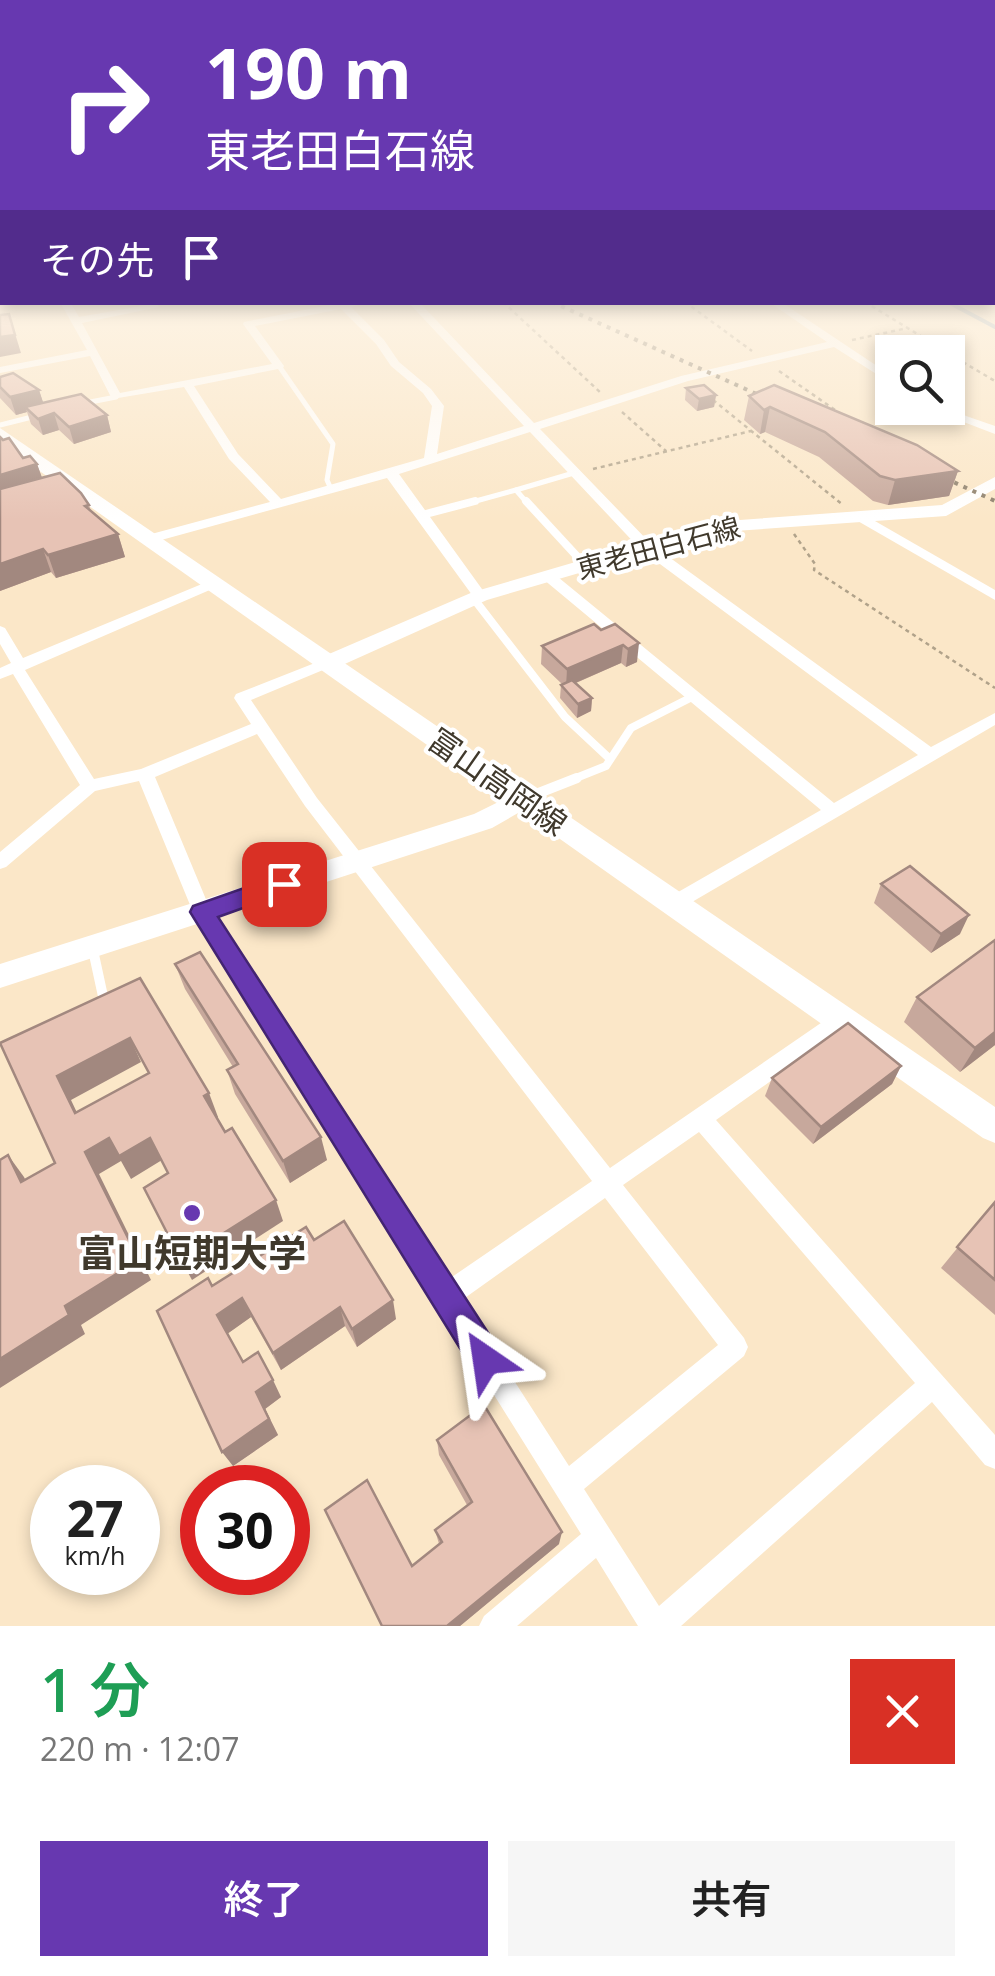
<!DOCTYPE html>
<html lang="ja">
<head>
<meta charset="utf-8">
<style>
	body { margin:0; font-family:"Open Sans","Noto Sans JP",sans-serif; background:#f6f6f6; color:#222; height:100vh; display:flex; flex-direction:column; font-size:38px; white-space:nowrap }
	* { box-sizing:border-box; margin:0 }
	p { font-size:32px; color:#767676 }
	.icon { flex:none; width:55px; height:55px; fill:none; stroke:currentColor; stroke-width:2; stroke-linecap:round; stroke-linejoin:round }
	.map { position:relative; height:1626px; overflow:hidden }
	.drawer { display:flex; flex-direction:column; background:#fff; flex:1 }
	.drawer>* { flex:none }
	.hud { position:absolute; left:0px; top:0px; width:995px; height:305px; box-shadow:0 5px 15px #0003; background:#6738b0; color:#fff; overflow:hidden }
	.tools { position:absolute; left:875px; top:335px; display:grid; gap:20px }
	.tools a { display:grid; place-items:center; width:90px; height:90px; border-radius:0px; background:#fff; box-shadow:0 5px 15px #0003; font-size:50px }
	.speed { position:absolute; left:30px; top:1465px; display:flex; gap:20px; font-size:50px; font-weight:700; text-align:center }
	.speed>* { display:grid; place-content:center; width:130px; height:130px; border-radius:50%; background:#fff; box-shadow:0 5px 15px #0003; line-height:1 }
	.speed small { font-size:25px; font-weight:400 }
	.speed .limit { border:15px solid #d22; background:#fff; color:#111 }
	.pin { position:absolute; display:grid; place-items:center; width:85px; height:85px; color:#fff; margin:-42px; border-radius:20px; box-shadow:0 5px 15px #0006 }
	.me { position:absolute; width:110px; margin:-55px; rotate:328deg; stroke-linejoin:round; filter:drop-shadow(0 0 8px #0008) }
	.turn { display:flex; align-items:center; gap:35px; height:210px; padding:0 40px; font-size:45px }
	.turn .icon { width:130px; height:130px; stroke-width:2.5 }
	.turn b { display:block; font-size:70px; line-height:85px }
	.then { display:flex; align-items:center; height:95px; padding:0 40px; background:#0003; gap:20px; font-size:38px }
	.round { display:grid; place-items:center; flex:none; width:105px; height:105px; border-radius:0px; background:#f6f6f6 }
	.overview { display:flex; align-items:center; justify-content:space-between; height:170px; padding:0 40px }
	h1 { font-size:60px; font-weight:600; line-height:75px; color:#1e9e55 }
	.action { display:flex; gap:20px; margin-top:auto; padding:20px 40px }
	.action a { flex:1; height:115px; border-radius:0px; background:#6738b0; color:#fff; font-size:40px; font-weight:600; line-height:115px; text-align:center }
	.action a+a { background:#f6f6f6; color:#222 }
	.map>svg:first-child { display:block }
	.lines { fill:none; stroke-linecap:round; stroke-linejoin:round }
	.stream { stroke:#8ca7bd; stroke-width:4 }
	.path { stroke:#b0a28a; stroke-width:2.5; stroke-dasharray:4 4; stroke-linecap:butt }
	.lane-far2 { stroke:#fff; stroke-width:5 }
	.lane-far1 { stroke:#fff; stroke-width:8 }
	.lane { stroke:#fff; stroke-width:10 }
	.street { fill:#fff; fill-rule:evenodd }
	.secondary { fill:#fff; fill-rule:evenodd }
	.primary { fill:#fff; fill-rule:evenodd }
	.rail { stroke:#8e816d; stroke-width:4; stroke-dasharray:4 6; stroke-linecap:butt }
	.wall { fill:#c7a89c }
	.shaded-wall { fill:#a2887f }
	.building { fill:#e7c3b5; stroke:#a2887f; stroke-width:2.5; fill-rule:evenodd }
	.route { fill:#6738b0; stroke:#432472; stroke-width:2.5 }
	.poi-dot { fill:#6738b0; stroke:#fff; stroke-width:4 }
	.labels { text-anchor:middle; dominant-baseline:central; stroke-width:8; stroke-linejoin:round; paint-order:stroke }
	.far-street-label { font-size:28px; fill:#40392c; stroke:#fff }
	.street-label { font-size:32px; fill:#40392c; stroke:#fff }
	.near-poi-label { font-size:38px; font-weight:bold; fill:#40392c; stroke:#fff }
</style>
</head>
<body>
<div class="map">
<svg width="995" height="1626" viewBox="0 0 995 1626">
	<rect width="100%" height="100%" fill="#fbe7c8"/>
	<g class="lines">
		<path class="stream" d="M948,302L995,327"/>
		<g class="path">
			<path d="M503,302L601,393"/>
			<path d="M685,302L752,351"/>
			<path d="M865,302L947,352"/>
			<path d="M852,340L903,329"/>
			<path d="M949,354L995,381"/>
			<path d="M779,371L838,412"/>
			<path d="M713,400L843,505"/>
			<path d="M622,412L666,451"/>
			<path d="M593,469L751,431"/>
			<path d="M794,534L815,564L814,570L995,688"/>
		</g>
		<g class="lane-far2">
			<path d="M279,366L333,444L327,480L331,489"/>
			<path d="M80,404L116,397"/>
			<path d="M0,425L36,416"/>
			<path d="M465,504L516,490"/>
			<path d="M528,504L516,490L577,472"/>
		</g>
		<g class="lane-far1">
			<path d="M526,501L585,565"/>
			<path d="M422,515L475,501"/>
			<path d="M474,599L565,717L610,759"/>
			<path d="M571,780L606,766L631,728L694,696"/>
		</g>
		<g class="lane">
			<path d="M526,798L577,778"/>
			<path d="M93,950L104,1001"/>
		</g>
		<g class="street">
			<path d="M60,302H70L79,317L147,305L145,302H156L159,307L82,323L120,393L272,364L243,324L244,322L345,302H368L351,307L384,340L399,362L431,389L444,406L437,454L524,426L408,302H419L534,423L681,376L827,342L769,302H781L892,376V384L834,347L688,381L540,429L651,544L931,747L995,713V725L680,909H666L664,904L666,899L821,810L543,579V573H553L834,803L918,755L641,550L530,432L399,474L487,596L485,599H475L387,478L154,542H144V536L270,502L229,459L184,387L112,399L90,356L0,373V367L87,350ZM341,309L376,344L391,366L423,393L432,406L424,458L281,499L238,454L194,386L283,368L284,366L255,326Z"/>
			<path d="M927,408H943L995,426V434Z"/>
			<path d="M861,513L995,590V600L856,520V514Z"/>
			<path d="M214,579L221,583L219,586L25,670L94,779L141,769L251,724L234,698L236,694L325,659H335L338,662L335,665L251,700L317,798L610,1168L834,1014L841,1011L848,1014L851,1020L848,1026L716,1120L995,1435V1469L985,1465L932,1402L681,1626H638L596,1558L517,1626H479L484,1616L581,1534L195,917L139,781L95,791L6,867L0,869V852L80,785L13,674L0,679V668L11,663L0,644V626L5,628L23,658ZM257,734L305,806L592,1181L449,1279L210,909L155,777ZM699,1132L915,1383L659,1606L584,1489L744,1356L748,1347L744,1338L623,1185ZM605,1198L718,1345L569,1466L462,1300Z"/>
		</g>
		<g class="secondary">
			<path d="M995,477V489L946,516L720,532L487,600L338,667L330,669L319,662L322,657L473,592L712,522L942,505Z"/>
			<path d="M523,790L535,799L532,805L492,828L0,988V964L474,814Z"/>
		</g>
		<path class="primary" d="M0,428L995,1107V1143L983,1138L0,443Z"/>
		<g class="rail">
			<path d="M552,302L781,405"/>
			<path d="M927,470L995,501"/>
		</g>
	</g>
	<g class="wall">
		<path d="M0,377L39,390L43,403L107,415L111,432L74,444L59,430L43,435L31,424L27,412L16,415L0,398Z"/>
		<path d="M686,388L716,395L714,407L697,411L685,400Z"/>
		<path d="M749,396L958,471L949,496L888,505L873,501L819,457L765,432L760,434L744,420Z"/>
		<path d="M0,437L23,458L37,464L42,478L89,505L91,511L118,534L125,557L56,578L51,572L0,591Z"/>
		<path d="M615,624L637,662L626,667L621,663L576,683L592,698L591,711L577,718L560,698L561,685L562,684L541,664L542,646L601,630Z"/>
		<path d="M881,884L960,934L931,953L874,903Z"/>
		<path d="M175,964L327,1160L290,1183L235,1094L227,1070L233,1067L185,989Z"/>
		<path d="M917,997L995,1045L960,1072L904,1022Z"/>
		<path d="M901,1066L892,1084L813,1144L765,1096L772,1078Z"/>
		<path d="M995,1202V1315L941,1268Z"/>
		<path d="M314,1240L396,1319L357,1347L345,1326L281,1370L251,1317L227,1334L243,1362L281,1397L265,1409L278,1435L233,1466L212,1286Z"/>
		<path d="M437,1440L559,1544L460,1626H382L412,1566L439,1544L435,1530L467,1505L439,1455Z"/>
	</g>
	<g class="shaded-wall">
		<path d="M9,314L21,353L0,357V337Z"/>
		<path d="M39,390L45,408L25,407L27,412L16,415L10,397Z"/>
		<path d="M716,395L714,407L697,411L699,399Z"/>
		<path d="M770,407L765,432L760,434L764,410Z"/>
		<path d="M54,413L59,430L43,435L38,419Z"/>
		<path d="M107,415L111,432L74,444L69,427Z"/>
		<path d="M37,464L45,486L0,500V475Z"/>
		<path d="M958,471L949,496L888,505L895,480Z"/>
		<path d="M118,534L125,557L56,578L48,555Z"/>
		<path d="M43,549L51,572L0,591V564Z"/>
		<path d="M639,643L637,662L626,667L628,649Z"/>
		<path d="M623,645L621,663L566,687L567,669Z"/>
		<path d="M592,698L591,711L577,718L578,704Z"/>
		<path d="M969,915L960,934L931,953L941,934Z"/>
		<path d="M995,1032V1045L960,1072L975,1048Z"/>
		<path d="M130,1038L141,1062L71,1100L88,1136L75,1113L57,1076Z"/>
		<path d="M901,1066L892,1084L813,1144L821,1127Z"/>
		<path d="M209,1093L218,1117L213,1120L204,1096Z"/>
		<path d="M321,1137L327,1160L290,1183L283,1161Z"/>
		<path d="M109,1138H150L162,1160L131,1179L121,1161L99,1174L151,1280L81,1325L85,1334L0,1388V1359L65,1306L85,1152Z"/>
		<path d="M8,1155L24,1177L37,1204L21,1182Z"/>
		<path d="M276,1200L283,1221L192,1280L181,1260Z"/>
		<path d="M242,1298L251,1317L227,1334L217,1315Z"/>
		<path d="M393,1300L396,1319L357,1347L352,1329Z"/>
		<path d="M340,1307L345,1326L281,1370L273,1353Z"/>
		<path d="M273,1380L281,1397L265,1409L278,1435L233,1466L222,1452L256,1392Z"/>
		<path d="M562,1532L559,1544L460,1626H447Z"/>
	</g>
	<g class="building">
		<path d="M9,314L15,335L0,337V315Z"/>
		<path d="M13,373L39,390L10,397L0,387V377Z"/>
		<path d="M704,385L716,395L699,399L686,388Z"/>
		<path d="M774,385L917,445L958,471L895,480L880,476L825,432L770,407L764,410L749,396Z"/>
		<path d="M81,394L107,415L69,427L54,413L38,419L25,407Z"/>
		<path d="M0,437L3,440L9,438L23,458L30,456L37,464L0,475Z"/>
		<path d="M60,473L81,493L89,505L85,506L118,534L48,555L43,549L0,564V489Z"/>
		<path d="M594,624L601,630L615,624L639,643L628,649L623,645L567,669L542,646Z"/>
		<path d="M572,680L592,698L578,704L561,685Z"/>
		<path d="M910,866L969,915L941,934L881,884Z"/>
		<path d="M995,940V1032L975,1048L917,997Z"/>
		<path d="M200,952L321,1137L283,1161L227,1070L238,1064L175,964Z"/>
		<path d="M140,978L209,1093L204,1096L225,1132L232,1128L276,1200L181,1260L144,1188L168,1173L150,1138L119,1156L109,1138L85,1152L139,1260L65,1306L69,1315L0,1359V1160L8,1155L21,1182L55,1163L0,1043ZM130,1038L149,1073L75,1113L57,1076Z"/>
		<path d="M848,1023L901,1066L821,1127L772,1078Z"/>
		<path d="M995,1202V1280L957,1247Z"/>
		<path d="M344,1221L393,1300L352,1329L340,1307L273,1353L242,1298L217,1315L243,1362L258,1352L273,1380L256,1392L269,1419L222,1452L157,1311L208,1278L212,1286L306,1227L314,1240Z"/>
		<path d="M484,1405L562,1532L447,1626H382L325,1510L367,1480L412,1566L442,1542L435,1530L472,1502L437,1440Z"/>
	</g>
	<linearGradient id="sky" x2="0" y2="1"><stop stop-color="#90c2f0"/><stop offset="0.56" stop-color="#fdf4e6"/><stop offset="1" stop-color="#fdf4e6" stop-opacity="0"/></linearGradient>
	<rect width="995" height="520" fill="url(#sky)"/>
	<path class="route" d="M284,874L293,877L296,884L293,890L218,917L498,1348L502,1360L498,1371L486,1376L474,1371L190,912L193,906Z"/>
	<circle class="poi-dot" cx="192" cy="1213" r="10"/>
	<g class="labels">
		<g class="far-street-label">
			<text transform="translate(658 547) rotate(-15)">東老田白石線</text>
		</g>
		<g class="street-label">
			<text transform="translate(498 781) rotate(35)">富山高岡線</text>
		</g>
		<g class="near-poi-label">
			<text x="192" y="1252">富山短期大学</text>
		</g>
	</g>
</svg>
<div class="tools">
<a><svg class="icon" aria-label="search" viewBox="0 0 24 24"><circle cx="10" cy="10" r="6"/><path d="M15 15l6 6"/></svg></a>
</div>
<div class="speed"><div>27<small>km/h</small></div><div class="limit">30</div></div>
<div class="pin" style="left:284px;top:884px;background:#d93025"><svg class="icon" aria-label="arrive" viewBox="0 0 24 24"><path d="M6 21V4h12l-3 4 3 4H6"/></svg></div>
<svg class="me" style="left:486px;top:1360px" viewBox="-20 -20 40 40"><path d="M0-17L14 15 0 8-14 15z" fill="#6738b0" stroke="#fff" stroke-width="4"/></svg>
<div class="hud">
<div class="turn"><svg class="icon" aria-label="right" viewBox="0 0 24 24"><path d="M7 20v-9h11M14 6l5 5-5 5"/></svg><div><b>190 m</b>東老田白石線</div></div>
<div class="then">その先<svg class="icon" aria-label="arrive" viewBox="0 0 24 24"><path d="M6 21V4h12l-3 4 3 4H6"/></svg></div>
</div>
</div>
<section class="drawer">
<div class="overview"><div><h1>1 分</h1><p>220 m · 12:07</p></div><a class="round" style="background:#d93025;color:#fff"><svg class="icon" aria-label="close" viewBox="0 0 24 24"><path d="M6 6l12 12M18 6L6 18"/></svg></a></div>
<div class="action"><a>終了</a><a>共有</a></div>
</section>
</body>
</html>
